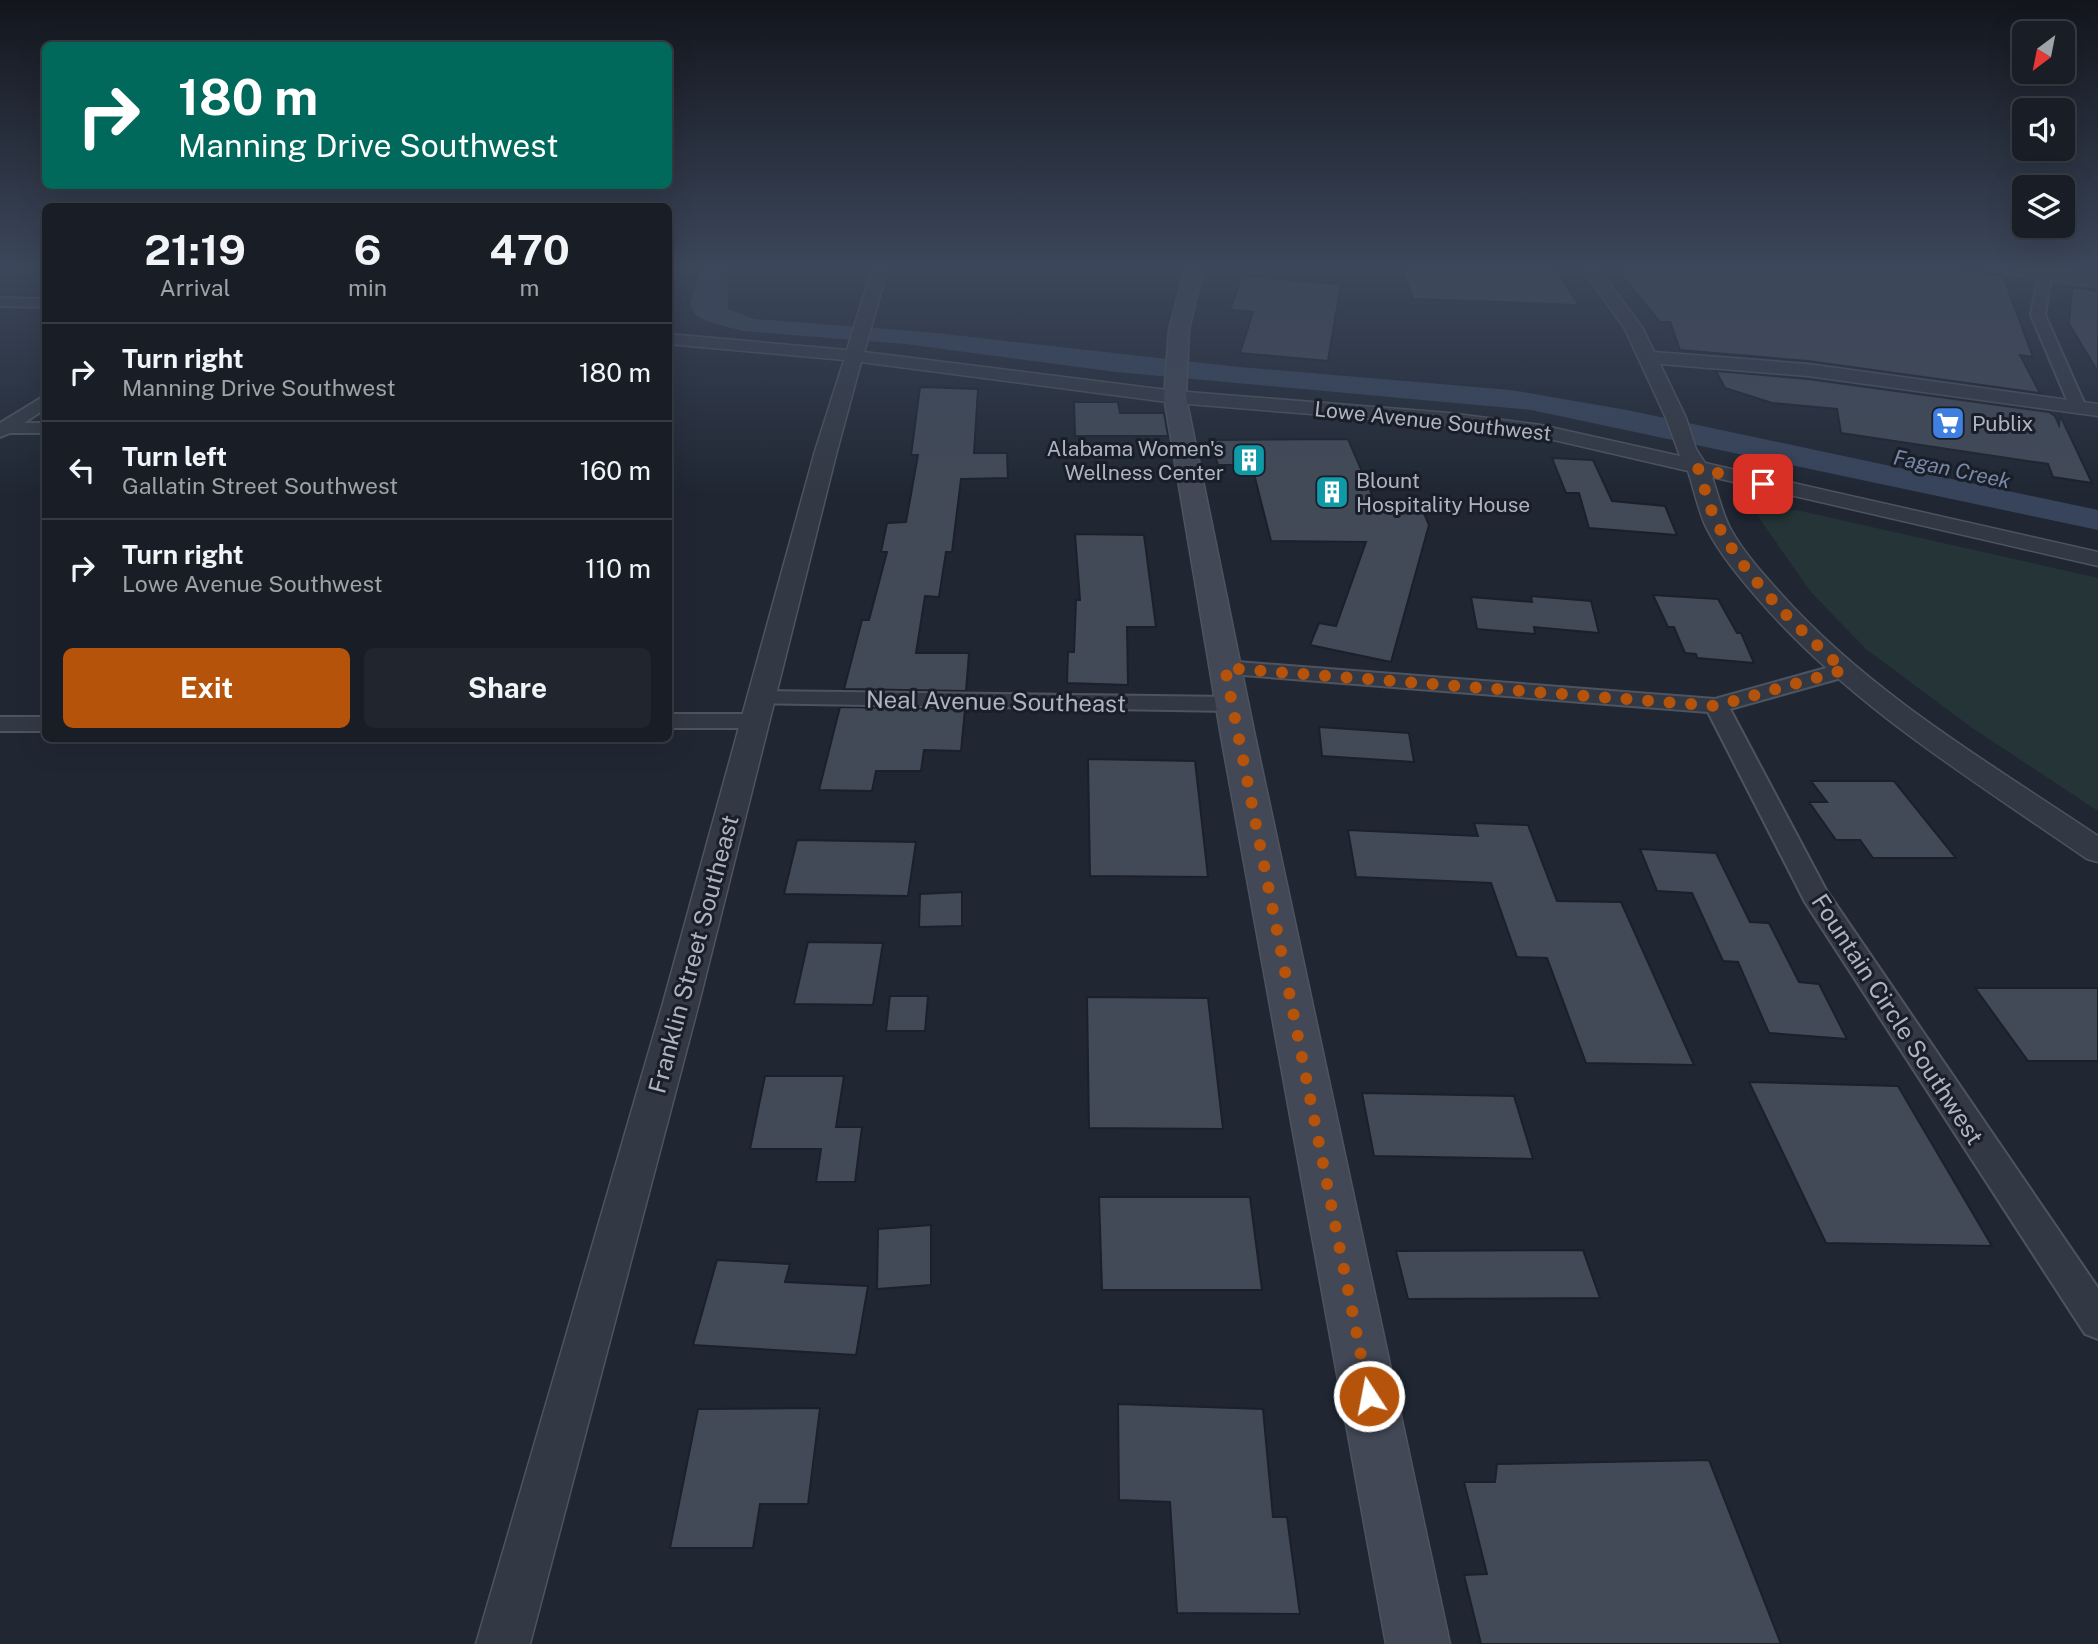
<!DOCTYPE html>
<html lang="en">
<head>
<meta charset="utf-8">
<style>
	body { margin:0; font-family:"Public Sans",sans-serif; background:#21262e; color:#f1f3f6; height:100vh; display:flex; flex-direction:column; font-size:26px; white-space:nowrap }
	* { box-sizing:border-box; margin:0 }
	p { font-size:23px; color:#9fa2a7 }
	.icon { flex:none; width:38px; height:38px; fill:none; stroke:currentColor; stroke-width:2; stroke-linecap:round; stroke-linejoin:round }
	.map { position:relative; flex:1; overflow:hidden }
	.side { position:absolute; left:42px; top:203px; width:630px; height:539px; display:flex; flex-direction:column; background:#181d26; border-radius:10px; box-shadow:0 7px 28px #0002,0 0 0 2px #363b43 }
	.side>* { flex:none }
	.hud { position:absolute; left:42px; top:42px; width:630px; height:147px; border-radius:10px; box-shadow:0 7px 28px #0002,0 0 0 2px #363b43; background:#00695c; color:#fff; overflow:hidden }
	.needle { width:46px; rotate:212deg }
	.tools { position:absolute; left:2012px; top:21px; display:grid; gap:14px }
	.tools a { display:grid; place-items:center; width:63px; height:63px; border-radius:10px; background:#181d26; box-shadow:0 7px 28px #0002,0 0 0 2px #363b43; font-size:35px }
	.pin { position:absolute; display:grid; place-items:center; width:60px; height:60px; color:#fff; margin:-30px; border-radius:14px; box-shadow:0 4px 10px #0006 }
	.me { position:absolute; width:77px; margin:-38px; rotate:349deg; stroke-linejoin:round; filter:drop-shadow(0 0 5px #0008) }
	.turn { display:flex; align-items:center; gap:24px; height:147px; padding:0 21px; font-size:32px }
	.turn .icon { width:91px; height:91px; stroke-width:2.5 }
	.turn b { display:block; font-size:49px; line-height:60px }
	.eta { display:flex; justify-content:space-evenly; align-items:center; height:119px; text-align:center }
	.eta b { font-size:42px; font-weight:700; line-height:49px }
	.button { display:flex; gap:14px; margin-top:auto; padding:14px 21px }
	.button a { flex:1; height:80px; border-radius:10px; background:#b45309; color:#fff; font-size:28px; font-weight:700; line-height:80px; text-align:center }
	.button a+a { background:#21262e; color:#f1f3f6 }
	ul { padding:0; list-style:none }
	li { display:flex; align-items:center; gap:21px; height:98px; padding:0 21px; border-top:2px solid #363b43 }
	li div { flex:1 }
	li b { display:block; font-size:26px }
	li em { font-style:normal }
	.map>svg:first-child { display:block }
	.green { fill:#253537 }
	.water { fill:#37445b }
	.building { fill:#424a57; stroke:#1b202a; stroke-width:2 }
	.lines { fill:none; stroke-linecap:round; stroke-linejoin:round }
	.minor-casing { stroke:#4e545f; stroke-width:4 }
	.tertiary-casing { stroke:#4e545f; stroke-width:3 }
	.secondary-casing { stroke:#4e545f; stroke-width:3 }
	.minor { fill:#333944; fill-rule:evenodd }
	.tertiary { fill:#333944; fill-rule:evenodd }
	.secondary { fill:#424856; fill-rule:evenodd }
	.route { stroke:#b45309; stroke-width:12; stroke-dasharray:0 21.6 }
	.labels { text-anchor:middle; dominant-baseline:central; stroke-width:6; stroke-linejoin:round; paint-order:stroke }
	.far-street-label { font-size:21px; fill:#adb4c1; stroke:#191e28 }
	.far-poi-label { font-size:21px; fill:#adb4c1; stroke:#191e28; text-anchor:start }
	.far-water-label { font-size:21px; font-style:italic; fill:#7889a7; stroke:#191e28 }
	.street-label { font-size:24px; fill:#adb4c1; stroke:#191e28 }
</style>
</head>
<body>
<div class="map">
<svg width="2098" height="1644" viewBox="0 0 2098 1644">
	<rect width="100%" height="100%" fill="#202733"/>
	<path class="green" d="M1796,510L2098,578V811L1971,727L1866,649L1811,592L1757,515Z"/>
	<path class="water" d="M701,265H727L728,309L754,319L927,332L1239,367L1511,390L1627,410L2098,510V530L1531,410L1116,372L905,344L743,331L709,322L695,315L690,304Z"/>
	<g class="building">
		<path d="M1400,265H1553L1579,305L1413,299Z"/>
		<path d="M1613,265L1672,269V265H1934L2003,276L2033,357L2020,355L2040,393L1808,361L1680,350L1670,322H1660Z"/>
		<path d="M1242,276L1341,284L1328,361L1240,353L1253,312L1230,310Z"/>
		<path d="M2072,287L2098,291V372L2069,324Z"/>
		<path d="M1716,371L1808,379L2049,412L2055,416L2059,425L2060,415L2092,483L2053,477L2048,464L1841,433L1837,409L1772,403L1725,388Z"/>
		<path d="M920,387L978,389L974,453H1007L1008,478L961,479L952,552H946L939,597L925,596L916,653H969L966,691L844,689L862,620H869L887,552H881L887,523L906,522L918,455H911Z"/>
		<path d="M1074,402H1118L1120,413H1164L1168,436H1075Z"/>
		<path d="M1348,439L1376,504H1420L1429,525L1391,662L1310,645L1319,623L1336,626L1366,542L1271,541L1254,474H1238L1236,465H1218L1211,440Z"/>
		<path d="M1552,458L1593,460L1612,501L1665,506L1677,535L1589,528L1579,493H1566Z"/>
		<path d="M1075,534L1144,535L1156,627H1127L1128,685L1067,683L1068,652H1074L1076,600H1080Z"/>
		<path d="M1653,595L1718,599L1737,633H1741L1754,663L1697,658L1696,654L1685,653L1674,627H1668Z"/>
		<path d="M1531,596L1591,601L1599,633L1534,627L1535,634L1477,629L1471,597L1532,602Z"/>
		<path d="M840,707L965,709L961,751L924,750L921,771H876L872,791L819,790Z"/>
		<path d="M1319,727L1409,733L1414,762L1322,756Z"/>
		<path d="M1088,759L1195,761L1208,877L1090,876Z"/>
		<path d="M1811,781H1894L1956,858H1873L1860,840H1836L1809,802H1827Z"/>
		<path d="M1474,823L1528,825L1557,901L1621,902L1694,1065L1586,1063L1547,958L1517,957L1491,883L1356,877L1348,830L1478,836Z"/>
		<path d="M797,840L916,842L908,896L784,894Z"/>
		<path d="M1640,849L1716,853L1750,922L1769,923L1799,982L1819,984L1847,1039L1769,1033L1738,962L1723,961L1692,893L1657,891Z"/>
		<path d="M962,892V926L919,927L920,894Z"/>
		<path d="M808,942L883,943L873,1005L794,1004Z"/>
		<path d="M1975,988H2098V1061H2028Z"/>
		<path d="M890,996H928L925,1031H886Z"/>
		<path d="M1087,997L1208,998L1223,1129L1089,1128Z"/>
		<path d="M765,1076H844L836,1127H862L855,1182H816L821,1149H750Z"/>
		<path d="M1749,1082L1898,1086L1992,1246L1826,1243Z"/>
		<path d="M1362,1093L1514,1096L1533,1159L1374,1156Z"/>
		<path d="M1099,1197H1250L1262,1290H1102Z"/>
		<path d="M931,1225V1285L877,1289L878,1229Z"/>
		<path d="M1583,1250L1600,1298L1408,1299L1396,1251Z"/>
		<path d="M717,1260L790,1264L785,1282L868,1286L856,1355L693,1345Z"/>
		<path d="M1118,1404L1263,1409L1273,1517H1287L1300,1614L1177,1613L1170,1502L1119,1500Z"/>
		<path d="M820,1408L808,1504H760L753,1548H670L698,1409Z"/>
		<path d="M1709,1460L1781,1644H1481L1464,1575L1487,1574L1464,1482H1495L1497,1464Z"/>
	</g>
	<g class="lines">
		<g class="minor-casing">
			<g id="minor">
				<path d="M2040,265H2053L2045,315L2086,407L2084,411H2072L2070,407L2031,315Z"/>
				<path d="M0,298L46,299V307L0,306Z"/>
				<path d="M46,395V408L24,423H46V433H10L0,437V423Z"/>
				<path d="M1225,661L1715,699L1844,663L1852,665L1855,670L1852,675L1730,709L1826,890L2098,1288V1339L2085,1334L1805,902L1708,712L1217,673L1214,668L1217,663Z"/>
				<path d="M760,691L1232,697L1240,699L1244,704L1240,709L1232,711L752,703L748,698L752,693Z"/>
				<path d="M668,714H754L762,716L766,721L762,726L754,728H668Z"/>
				<rect x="0" y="717" width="46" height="14"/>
			</g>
		</g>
		<g class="tertiary-casing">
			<g id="tertiary">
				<path d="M873,265H889L864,352L1175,391L1449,413L1541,425L1680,456L1666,418L1625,329L1580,265H1596L1643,329L1654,352L1808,364L2098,404V416L1808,376L1660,364L1686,418L1696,449L1705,463L2098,552V566L1712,477C1718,494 1722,512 1730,528C1743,552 1763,574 1782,595C1870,693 1989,763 2098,836V862L2087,859C1973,780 1850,705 1759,600C1740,578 1719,553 1706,527C1698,510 1694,489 1688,471L1541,437L1449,425L1175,403L861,362L837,451L699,1003L530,1644H476L663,1003L815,451L844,360L668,344V334L847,350Z"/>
				<path d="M1975,265H2013L2098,277V287L1983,270Z"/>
			</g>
		</g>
		<g class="secondary-casing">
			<path id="secondary" d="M1186,265H1204L1189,330L1186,397L1255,736L1450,1644H1386L1221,736L1164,397L1169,330Z"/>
		</g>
		<use href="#minor" class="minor"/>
		<use href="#tertiary" class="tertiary"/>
		<use href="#secondary" class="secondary"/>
	</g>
	<linearGradient id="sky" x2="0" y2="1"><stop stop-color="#12151c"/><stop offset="0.54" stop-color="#3c475b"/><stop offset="1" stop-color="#3c475b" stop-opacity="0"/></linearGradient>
	<rect width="2098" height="495" fill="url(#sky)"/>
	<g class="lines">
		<path class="route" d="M1369,1396L1225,668L1716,706L1844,670C1798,628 1751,584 1720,529C1710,512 1705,488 1698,468L1763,484"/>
	</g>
	<defs>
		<g id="supermarket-square" transform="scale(1.75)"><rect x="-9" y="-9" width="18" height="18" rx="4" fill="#3f7fe0" stroke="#191e28"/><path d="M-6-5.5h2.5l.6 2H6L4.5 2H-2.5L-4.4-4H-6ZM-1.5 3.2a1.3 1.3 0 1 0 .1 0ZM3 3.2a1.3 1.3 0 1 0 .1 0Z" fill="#fff"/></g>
		<g id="building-square" transform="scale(1.75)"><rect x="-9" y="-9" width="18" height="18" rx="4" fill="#0f9aa8" stroke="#191e28"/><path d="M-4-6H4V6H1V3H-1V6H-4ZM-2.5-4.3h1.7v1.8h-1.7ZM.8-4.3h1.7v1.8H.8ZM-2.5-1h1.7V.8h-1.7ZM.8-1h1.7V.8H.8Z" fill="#fff"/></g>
	</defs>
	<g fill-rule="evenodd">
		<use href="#supermarket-square" x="1948" y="423"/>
		<use href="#building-square" x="1249" y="460"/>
		<use href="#building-square" x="1332" y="492"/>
	</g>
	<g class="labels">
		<g class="far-street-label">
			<text transform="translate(1433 421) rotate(6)">Lowe Avenue Southwest</text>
		</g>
		<g class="far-poi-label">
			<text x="1972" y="423">Publix</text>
			<text x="1224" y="448" text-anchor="end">Alabama Women's<tspan x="1224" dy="24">Wellness Center</tspan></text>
			<text x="1356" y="480">Blount<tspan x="1356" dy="24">Hospitality House</tspan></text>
		</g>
		<g class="far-water-label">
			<text transform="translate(1952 469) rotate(12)">Fagan Creek</text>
		</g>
		<g class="street-label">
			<text transform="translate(996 701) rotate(1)">Neal Avenue Southeast</text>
			<text transform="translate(693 954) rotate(-75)">Franklin Street Southeast</text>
			<text transform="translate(1898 1019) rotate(57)">Fountain Circle Southwest</text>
		</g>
	</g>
</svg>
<div class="tools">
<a><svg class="needle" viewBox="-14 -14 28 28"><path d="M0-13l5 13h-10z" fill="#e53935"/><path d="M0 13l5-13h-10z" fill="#9fa2a7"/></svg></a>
<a><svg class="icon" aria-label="sound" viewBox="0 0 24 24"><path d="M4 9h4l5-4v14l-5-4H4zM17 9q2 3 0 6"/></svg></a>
<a><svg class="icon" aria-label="layers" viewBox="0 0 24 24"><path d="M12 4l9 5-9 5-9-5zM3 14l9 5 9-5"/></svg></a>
</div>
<div class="pin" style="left:1763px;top:484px;background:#d93025"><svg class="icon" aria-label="arrive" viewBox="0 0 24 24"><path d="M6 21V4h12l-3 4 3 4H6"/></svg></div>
<svg class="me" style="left:1369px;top:1396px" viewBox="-20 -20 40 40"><circle r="17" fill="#b45309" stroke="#fff" stroke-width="3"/><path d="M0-11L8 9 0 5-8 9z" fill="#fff"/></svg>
<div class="hud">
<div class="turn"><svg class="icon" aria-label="right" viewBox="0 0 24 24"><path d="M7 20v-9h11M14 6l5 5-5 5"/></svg><div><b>180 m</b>Manning Drive Southwest</div></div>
</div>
<section class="side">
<div class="eta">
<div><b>21:19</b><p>Arrival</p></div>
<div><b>6</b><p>min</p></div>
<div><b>470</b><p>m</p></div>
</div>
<ul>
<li><svg class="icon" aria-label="right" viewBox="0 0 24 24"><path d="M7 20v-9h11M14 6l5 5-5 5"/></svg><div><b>Turn right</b><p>Manning Drive Southwest</p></div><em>180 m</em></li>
<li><svg class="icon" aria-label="left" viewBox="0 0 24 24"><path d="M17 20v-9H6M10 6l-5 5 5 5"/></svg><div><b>Turn left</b><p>Gallatin Street Southwest</p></div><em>160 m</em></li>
<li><svg class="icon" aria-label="right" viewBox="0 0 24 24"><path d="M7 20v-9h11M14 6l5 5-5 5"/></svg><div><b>Turn right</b><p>Lowe Avenue Southwest</p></div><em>110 m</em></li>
</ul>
<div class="button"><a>Exit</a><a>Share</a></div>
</section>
</div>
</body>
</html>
